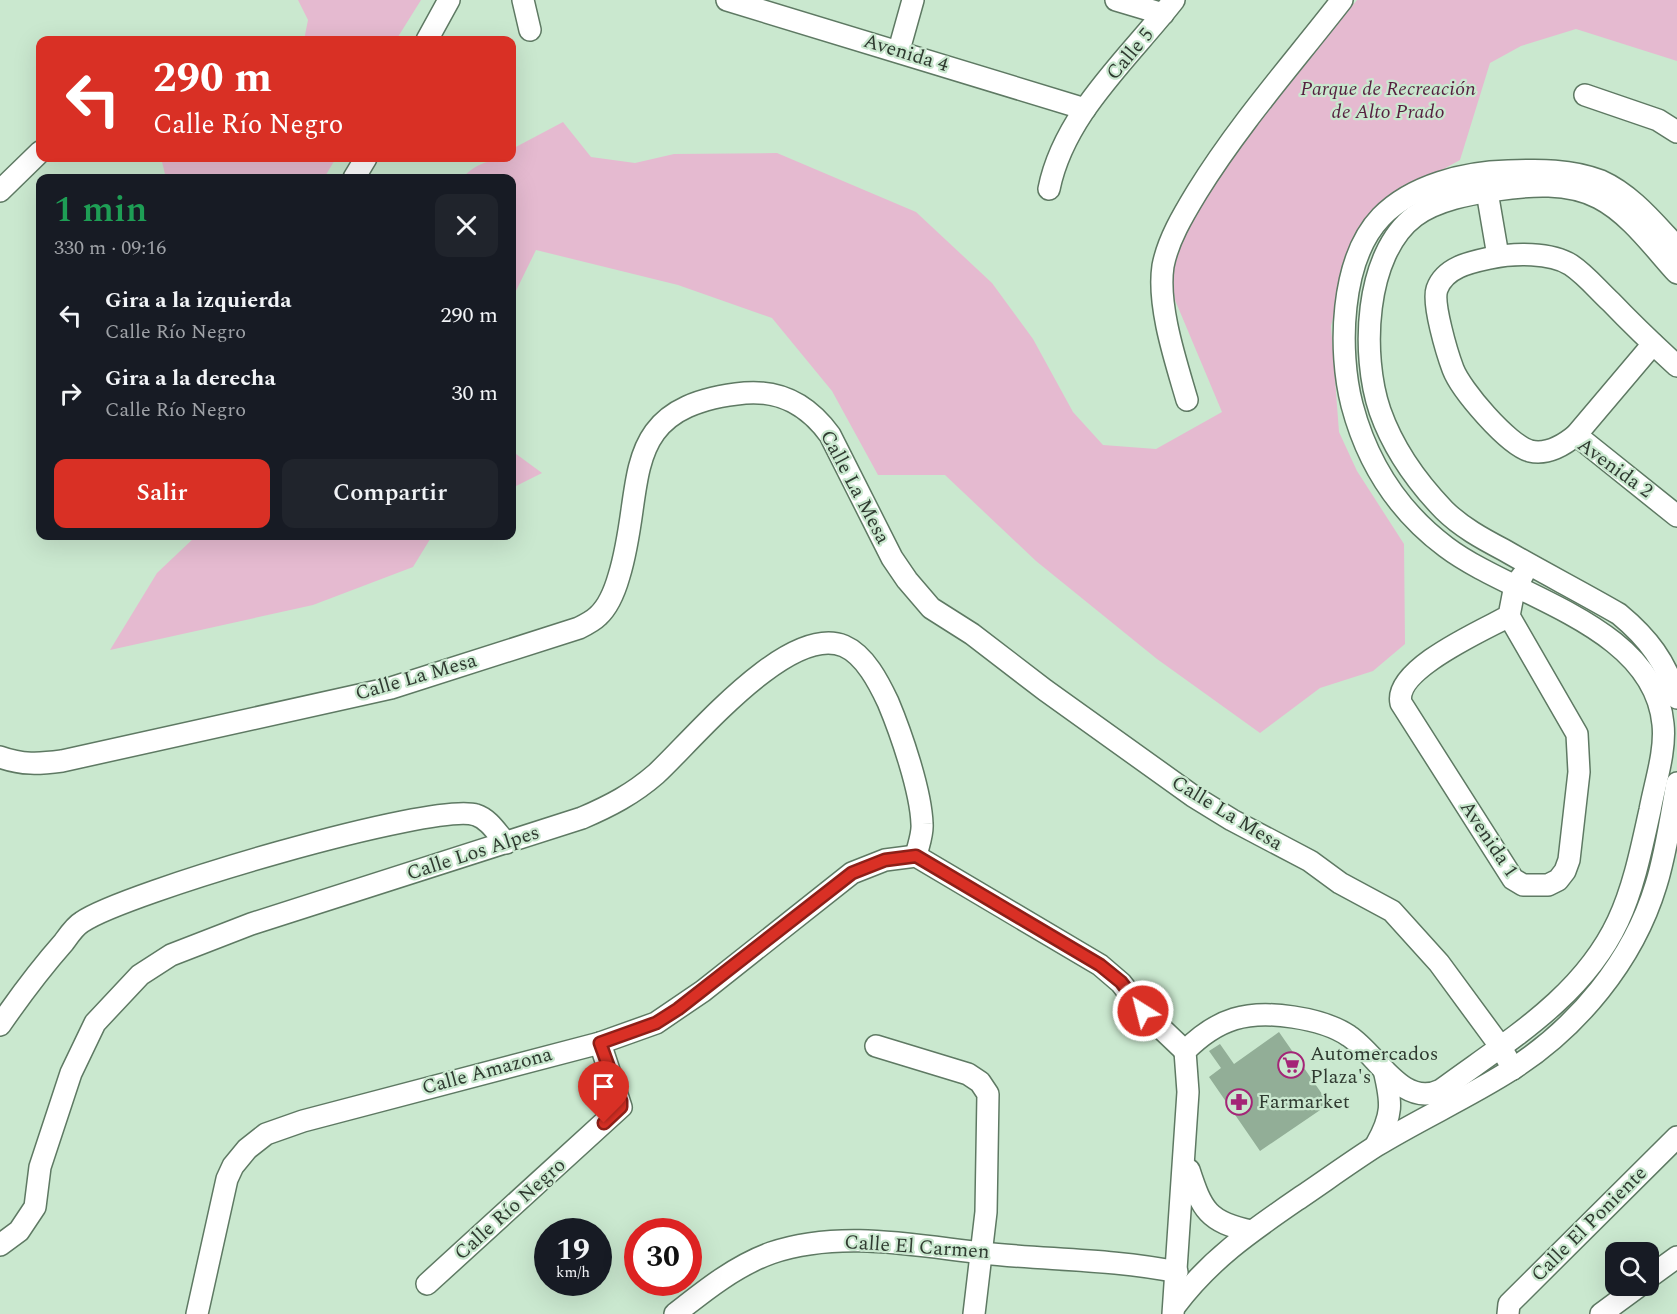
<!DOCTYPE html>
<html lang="es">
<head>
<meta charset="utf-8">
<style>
	body { margin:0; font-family:Spectral,serif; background:#20242c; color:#f1f3f6; height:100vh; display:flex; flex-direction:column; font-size:22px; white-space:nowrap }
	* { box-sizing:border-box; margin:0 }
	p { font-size:20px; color:#9ea1a6 }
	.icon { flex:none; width:33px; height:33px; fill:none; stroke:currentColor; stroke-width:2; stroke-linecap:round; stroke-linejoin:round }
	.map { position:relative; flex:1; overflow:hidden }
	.side { position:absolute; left:36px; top:174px; width:480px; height:366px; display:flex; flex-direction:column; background:#171b24; border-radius:12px; box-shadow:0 6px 24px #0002 }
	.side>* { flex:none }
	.guide { position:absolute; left:36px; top:36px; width:480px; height:126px; border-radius:12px; box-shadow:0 6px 24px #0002; background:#d93025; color:#fff; overflow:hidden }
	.tools { position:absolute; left:1605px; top:1242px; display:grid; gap:12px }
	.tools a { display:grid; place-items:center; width:54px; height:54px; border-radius:12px; background:#171b24; box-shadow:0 6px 24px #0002; font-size:30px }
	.speed { position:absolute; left:534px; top:1218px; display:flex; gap:12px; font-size:30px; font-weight:700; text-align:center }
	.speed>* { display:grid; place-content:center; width:78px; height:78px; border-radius:50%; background:#171b24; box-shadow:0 6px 24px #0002; line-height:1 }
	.speed small { font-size:15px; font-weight:400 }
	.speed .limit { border:9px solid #d22; background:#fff; color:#111 }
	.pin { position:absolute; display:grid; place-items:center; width:51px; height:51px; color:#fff; margin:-62px -26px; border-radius:50% 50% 50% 0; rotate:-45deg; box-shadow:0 0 6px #0007 }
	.pin .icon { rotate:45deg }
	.me { position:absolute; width:66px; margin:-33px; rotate:324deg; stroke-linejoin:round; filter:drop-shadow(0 0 4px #0008) }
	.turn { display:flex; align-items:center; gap:21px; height:126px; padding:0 18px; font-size:27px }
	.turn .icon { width:78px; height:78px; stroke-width:2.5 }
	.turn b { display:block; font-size:42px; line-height:51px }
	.round { display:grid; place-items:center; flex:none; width:63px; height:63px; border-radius:12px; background:#20242c }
	.headline { display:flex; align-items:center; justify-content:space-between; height:102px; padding:0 18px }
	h1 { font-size:36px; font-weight:600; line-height:45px; color:#1e9e55 }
	.button { display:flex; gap:12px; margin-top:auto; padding:12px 18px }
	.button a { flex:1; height:69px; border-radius:12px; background:#d93025; color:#fff; font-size:24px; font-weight:600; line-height:69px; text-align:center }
	.button a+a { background:#20242c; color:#f1f3f6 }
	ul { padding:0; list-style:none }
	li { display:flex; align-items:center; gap:18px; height:78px; padding:0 18px }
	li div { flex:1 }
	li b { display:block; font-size:22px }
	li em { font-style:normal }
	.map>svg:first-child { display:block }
	.green { fill:#e5bad0 }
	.building { fill:#92ae97 }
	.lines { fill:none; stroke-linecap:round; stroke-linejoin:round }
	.minor-casing { stroke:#5e7963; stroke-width:24 }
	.minor { stroke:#fff; stroke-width:21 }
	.route-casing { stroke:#8d1f18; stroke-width:15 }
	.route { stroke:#d93025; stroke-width:10 }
	.labels { text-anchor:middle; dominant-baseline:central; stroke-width:4.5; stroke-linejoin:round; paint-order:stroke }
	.street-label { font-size:20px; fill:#2f3a30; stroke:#cae8cf }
	.park-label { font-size:20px; font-style:italic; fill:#551f3f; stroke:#cae8cf }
	.poi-label { font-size:20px; fill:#2f3a30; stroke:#cae8cf; text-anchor:start }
</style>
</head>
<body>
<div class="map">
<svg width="1677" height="1314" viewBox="0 0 1677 1314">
	<rect width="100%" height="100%" fill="#cae8cf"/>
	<g class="green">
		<path d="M298,0H421L396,40H304L308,20Z"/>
		<path d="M1357,0H1677V61L1576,29L1521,46L1490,63L1460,160L1398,194L1347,261L1331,326L1339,432L1357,471L1404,544L1405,644L1373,671L1320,688L1260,733L1157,659L1036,561L945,475H878L832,391L772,318L678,285L536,250L512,299V178H463C473,164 495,158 512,158V149L563,122L591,157L635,163L674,154L777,153L916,212L992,283L1033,339L1073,412L1103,445L1156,449L1222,412L1175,300L1171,273L1179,239L1213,180Z"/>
		<path d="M161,158H336L324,178H166Z"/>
		<path d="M512,451L542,473L512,488Z"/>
		<path d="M196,536H432L413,567L313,605L110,650L157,573Z"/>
	</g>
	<path class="building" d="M1279,1032L1329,1104L1260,1151L1209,1077L1221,1068L1209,1051L1220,1044L1234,1064Z"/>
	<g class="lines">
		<g class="minor-casing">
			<g id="minor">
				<path d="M523,0L530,30"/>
				<path d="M727,0L1085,109"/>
				<path d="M1116,0L1163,14"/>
				<path d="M427,40L449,0"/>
				<path d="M899,50L913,0"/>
				<path d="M1585,95L1658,120L1677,132"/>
				<path d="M354,178L366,158"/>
				<path d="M1485,180L1498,256"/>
				<path d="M1049,189C1064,114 1129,58 1174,0"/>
				<path d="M0,191L40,152"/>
				<path d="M1677,273C1654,248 1630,214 1599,198C1568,182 1530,185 1496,190C1470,194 1437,200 1415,216C1364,254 1361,356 1380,411C1393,448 1417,482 1444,510C1461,527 1483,539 1504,550C1542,572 1581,592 1619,614C1648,638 1666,662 1677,698"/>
				<path d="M1677,366C1654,345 1632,324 1611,302C1598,290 1586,275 1571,265C1551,252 1513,253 1490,258C1471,262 1445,267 1437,289C1432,303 1447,353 1453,369C1461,390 1508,445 1530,451C1547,455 1564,445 1576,435L1677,516"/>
				<path d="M1187,400C1176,362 1157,306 1163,266C1168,240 1183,215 1197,192C1239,124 1293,63 1342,0"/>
				<path d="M1576,435L1653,344"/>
				<path d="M1509,616C1484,630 1393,669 1401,703L1513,879L1523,885H1548L1558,880L1565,871L1569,860L1579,772L1577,734L1509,616L1515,585L1523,575"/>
				<path d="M0,757C22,765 39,764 62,761L391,688L579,628C585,625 593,621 598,616C609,606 615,590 619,576C647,485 613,406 745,393C782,390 809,406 830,435L892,558L907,580L931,608L972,634L1045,690L1193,796L1232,820L1310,861L1340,883L1392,911L1439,963L1500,1046L1513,1069"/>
				<path d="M0,1025C20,996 41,968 64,942C69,935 75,926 82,922C123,893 435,801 476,815C489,819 497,833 506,843"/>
				<path d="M876,1046L968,1074L980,1082L988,1094L986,1212L974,1314"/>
				<path d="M1376,1145C1393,1115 1392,1103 1384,1070"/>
				<path d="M1189,1170C1202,1210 1208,1222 1251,1231"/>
				<path d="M0,1245L19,1231L35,1207L40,1167L71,1073L95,1023L140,975L171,955L251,924L582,818C610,806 633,794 656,774C693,740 788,623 844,646C865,655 879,683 888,702C901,733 921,791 922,824C923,834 918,846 916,856"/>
				<path d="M1648,1278L1677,1257"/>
				<path d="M427,1284L621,1107L600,1043"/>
				<path d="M1175,1306C1211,1258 1253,1230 1301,1197C1326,1180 1351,1162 1376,1146C1420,1119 1467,1098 1511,1070C1577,1028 1633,961 1656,885C1666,853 1671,817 1677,783"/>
				<path d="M197,1314L227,1179L233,1166L247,1149L266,1134L303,1121L600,1043L656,1023L703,991L852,873L885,860L916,856L1100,965L1121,983L1143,1011L1185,1051"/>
				<path d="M675,1314C704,1291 735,1266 771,1253C839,1230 912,1245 982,1253C1047,1260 1113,1259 1177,1272"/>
				<path d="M1173,1314L1188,1092L1185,1051C1218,1018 1247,1010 1293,1017C1313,1020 1333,1025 1349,1036C1377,1054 1402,1109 1441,1090C1507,1041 1582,998 1618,921C1634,887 1642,846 1650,810C1655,783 1666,751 1663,724C1654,625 1512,597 1446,547C1398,511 1367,462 1352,405C1338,351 1340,260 1381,217C1412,185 1465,172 1508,171C1539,170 1571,169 1601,181C1632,195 1654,223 1677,247"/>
				<path d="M1508,1314L1509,1304L1677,1137"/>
				<path d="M1601,1314L1639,1286"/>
			</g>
		</g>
		<use href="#minor" class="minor"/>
	</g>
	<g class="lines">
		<g class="route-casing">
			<path id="route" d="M604,1123L621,1107V1101L600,1043L656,1023L678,1009L852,873L885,860L916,856L1100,965L1121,982L1143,1011"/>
		</g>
		<use href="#route" class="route"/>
	</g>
	<defs>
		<g id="supermarket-ring" transform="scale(1.35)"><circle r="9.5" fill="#cae8cf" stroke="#a42577" stroke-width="1.5"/><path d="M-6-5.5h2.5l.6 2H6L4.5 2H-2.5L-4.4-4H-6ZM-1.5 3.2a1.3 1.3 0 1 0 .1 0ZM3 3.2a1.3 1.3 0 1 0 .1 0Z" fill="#a42577"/></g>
		<g id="pharmacy-ring" transform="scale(1.35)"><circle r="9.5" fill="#cae8cf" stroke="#a42577" stroke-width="1.5"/><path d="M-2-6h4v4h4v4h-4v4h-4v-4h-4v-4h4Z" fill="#a42577"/></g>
	</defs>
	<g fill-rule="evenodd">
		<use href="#supermarket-ring" x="1291" y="1065"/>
		<use href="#pharmacy-ring" x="1239" y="1102"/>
	</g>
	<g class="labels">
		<g class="street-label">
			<text transform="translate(906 53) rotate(17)">Avenida 4</text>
			<text transform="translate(1130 54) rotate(-50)">Calle 5</text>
			<text transform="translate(1615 468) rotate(36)">Avenida 2</text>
			<text transform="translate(855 487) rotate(62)">Calle La Mesa</text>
			<text transform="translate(416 677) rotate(-16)">Calle La Mesa</text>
			<text transform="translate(1227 813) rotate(31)">Calle La Mesa</text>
			<text transform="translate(1489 839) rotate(56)">Avenida 1</text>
			<text transform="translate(473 853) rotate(-18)">Calle Los Alpes</text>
			<text transform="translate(487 1071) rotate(-15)">Calle Amazona</text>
			<text transform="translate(510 1209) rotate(-42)">Calle Río Negro</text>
			<text transform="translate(1589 1224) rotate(-45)">Calle El Poniente</text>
			<text transform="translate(917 1247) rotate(4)">Calle El Carmen</text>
		</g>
		<g class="park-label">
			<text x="1388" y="89">Parque de Recreación<tspan x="1388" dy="23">de Alto Prado</tspan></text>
		</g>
		<g class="poi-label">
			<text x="1310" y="1054">Automercados<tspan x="1310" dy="23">Plaza's</tspan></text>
			<text x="1258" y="1102">Farmarket</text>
		</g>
	</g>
</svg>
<div class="tools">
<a><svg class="icon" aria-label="search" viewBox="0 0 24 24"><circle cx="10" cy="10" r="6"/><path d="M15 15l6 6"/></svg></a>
</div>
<div class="speed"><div>19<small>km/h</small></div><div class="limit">30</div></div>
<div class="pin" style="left:604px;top:1123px;background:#d93025"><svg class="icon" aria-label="arrive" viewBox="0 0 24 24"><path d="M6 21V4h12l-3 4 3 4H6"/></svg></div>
<svg class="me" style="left:1143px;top:1011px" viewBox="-20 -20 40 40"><circle r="17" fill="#d93025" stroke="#fff" stroke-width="3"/><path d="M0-11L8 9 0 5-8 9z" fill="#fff"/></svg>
<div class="guide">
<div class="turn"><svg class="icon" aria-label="left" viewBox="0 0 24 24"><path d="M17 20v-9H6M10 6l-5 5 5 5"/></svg><div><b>290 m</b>Calle Río Negro</div></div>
</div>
<section class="side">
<div class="headline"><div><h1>1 min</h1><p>330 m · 09:16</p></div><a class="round"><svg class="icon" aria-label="close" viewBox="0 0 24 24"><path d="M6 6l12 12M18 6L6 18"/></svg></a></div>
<ul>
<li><svg class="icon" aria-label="left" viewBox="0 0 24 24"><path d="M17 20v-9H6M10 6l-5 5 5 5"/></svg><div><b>Gira a la izquierda</b><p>Calle Río Negro</p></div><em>290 m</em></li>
<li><svg class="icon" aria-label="right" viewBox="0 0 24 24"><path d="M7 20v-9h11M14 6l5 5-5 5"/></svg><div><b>Gira a la derecha</b><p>Calle Río Negro</p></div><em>30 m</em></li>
</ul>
<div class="button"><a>Salir</a><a>Compartir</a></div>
</section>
</div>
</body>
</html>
